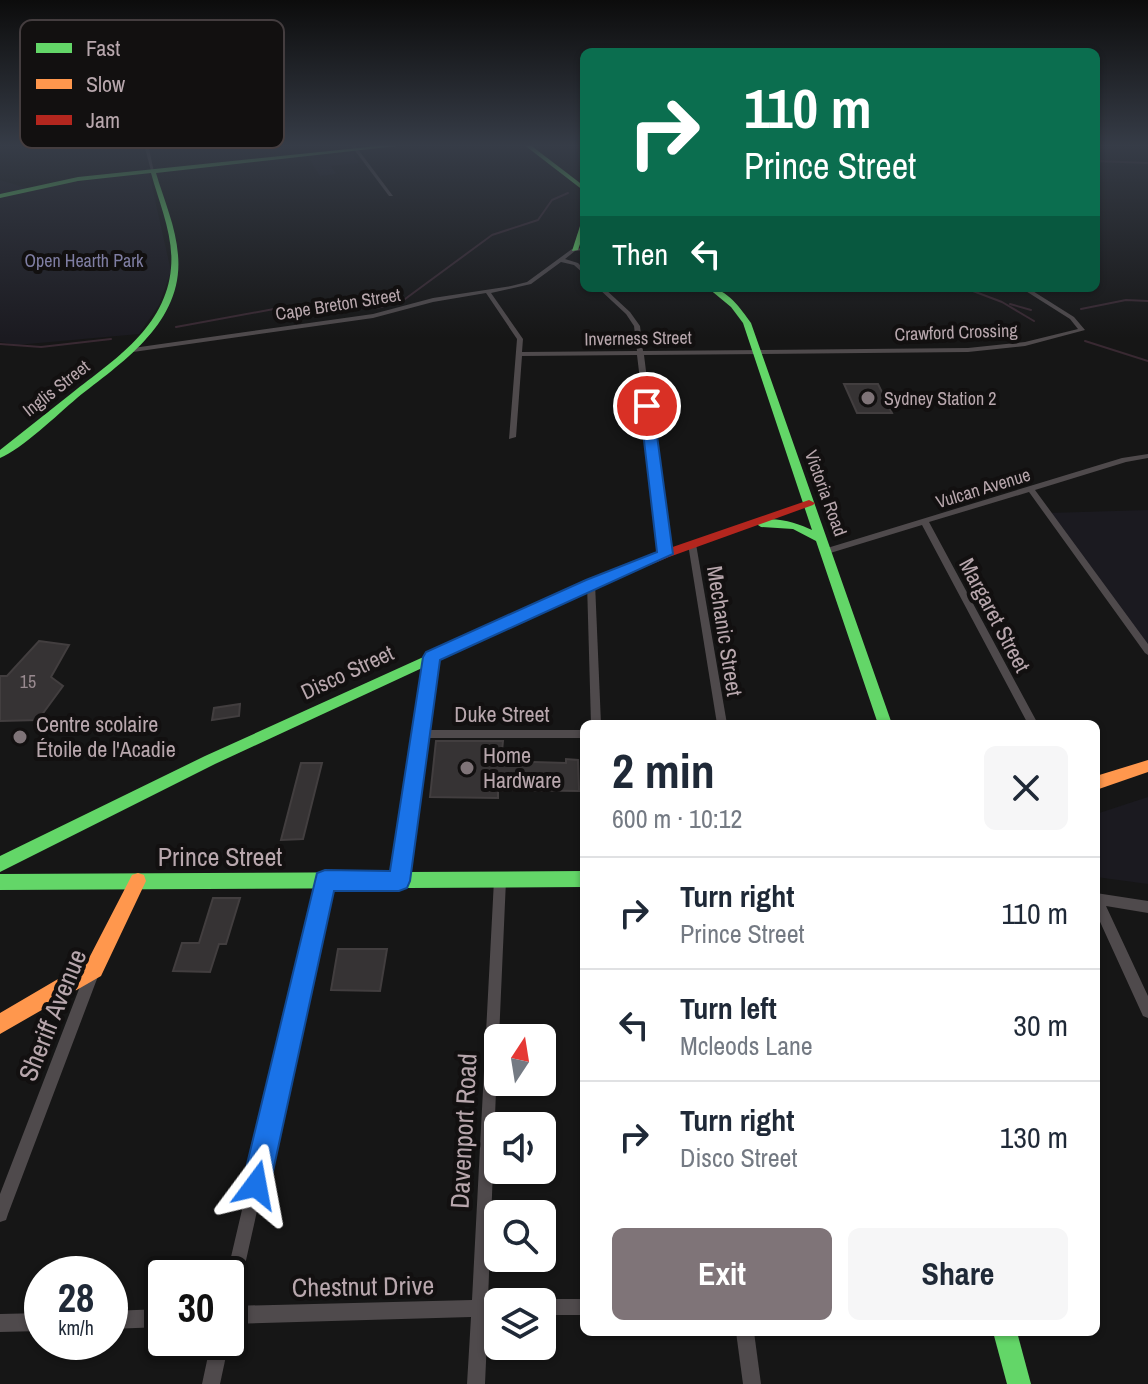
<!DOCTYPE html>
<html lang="en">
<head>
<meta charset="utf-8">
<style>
	body { margin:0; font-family:"Archivo Narrow",sans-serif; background:#f6f6f7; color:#1f2937; height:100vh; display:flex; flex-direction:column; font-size:30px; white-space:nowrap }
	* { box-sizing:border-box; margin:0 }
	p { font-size:26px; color:#747a83 }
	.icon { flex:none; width:44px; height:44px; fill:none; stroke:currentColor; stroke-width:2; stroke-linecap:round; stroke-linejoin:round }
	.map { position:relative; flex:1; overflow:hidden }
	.sheet { position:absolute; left:580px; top:720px; width:520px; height:616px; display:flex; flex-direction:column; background:#fff; border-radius:12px; box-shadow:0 2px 6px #0004 }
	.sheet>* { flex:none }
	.hud { position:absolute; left:580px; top:48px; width:520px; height:244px; border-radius:12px; box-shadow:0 2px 6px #0004; background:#0b6e4f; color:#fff; overflow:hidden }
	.needle { width:52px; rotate:12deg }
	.fabs { position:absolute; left:484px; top:1024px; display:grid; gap:16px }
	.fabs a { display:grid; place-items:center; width:72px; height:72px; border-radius:12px; background:#fff; box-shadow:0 2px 6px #0004; font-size:40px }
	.speed { position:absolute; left:24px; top:1256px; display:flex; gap:16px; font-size:40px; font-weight:700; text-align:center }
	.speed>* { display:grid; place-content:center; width:104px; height:104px; border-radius:50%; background:#fff; box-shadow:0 2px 6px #0004; line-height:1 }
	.speed small { font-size:20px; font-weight:400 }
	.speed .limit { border:4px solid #111; border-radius:12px; background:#fff; color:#111 }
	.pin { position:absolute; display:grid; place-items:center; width:68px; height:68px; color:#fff; margin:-34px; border:4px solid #fff; border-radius:50%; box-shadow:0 2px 8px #0007 }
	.me { position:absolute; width:88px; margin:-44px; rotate:13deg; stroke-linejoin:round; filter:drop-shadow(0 0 6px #0008) }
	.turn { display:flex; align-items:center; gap:28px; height:168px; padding:0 32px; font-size:36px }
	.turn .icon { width:104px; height:104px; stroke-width:2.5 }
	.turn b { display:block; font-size:56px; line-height:68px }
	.then { display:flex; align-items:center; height:76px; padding:0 32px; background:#0003; gap:16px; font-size:30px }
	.round { display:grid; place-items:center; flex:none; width:84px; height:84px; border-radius:12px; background:#f6f6f7 }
	.summary { display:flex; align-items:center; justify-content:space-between; height:136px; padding:0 32px }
	h1 { font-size:48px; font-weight:700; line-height:60px }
	.action { display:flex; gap:16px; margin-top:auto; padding:16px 32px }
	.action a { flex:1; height:92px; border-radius:12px; background:#7f7478; color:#fff; font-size:32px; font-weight:700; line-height:92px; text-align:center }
	.action a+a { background:#f6f6f7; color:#1f2937 }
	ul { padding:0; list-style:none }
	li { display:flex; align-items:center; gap:24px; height:112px; padding:0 32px; border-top:2px solid #e0e1e3 }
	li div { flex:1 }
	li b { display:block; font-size:30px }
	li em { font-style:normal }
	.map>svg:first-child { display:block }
	.green { fill:#1b1a20 }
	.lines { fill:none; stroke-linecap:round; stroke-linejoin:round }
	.stream { stroke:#392932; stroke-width:2 }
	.building { fill:#363334; stroke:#423e3f; stroke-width:2 }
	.street { fill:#4f4a4c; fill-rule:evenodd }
	.fast { fill:#63d668; fill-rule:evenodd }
	.slow { fill:#ff974d; fill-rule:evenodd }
	.jam { fill:#b3261e; fill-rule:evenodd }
	.route { fill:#1a73e8; stroke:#114b97; stroke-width:2 }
	.poi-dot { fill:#7f7478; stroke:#121010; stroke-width:3 }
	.labels { text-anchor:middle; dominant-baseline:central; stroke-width:8; stroke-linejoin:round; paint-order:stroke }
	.far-park-label { font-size:18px; fill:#7f7ea3; stroke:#121010 }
	.far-street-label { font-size:18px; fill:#b8a7ad; stroke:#121010 }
	.far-poi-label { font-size:18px; fill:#b8a7ad; stroke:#121010; text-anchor:start }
	.number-label { font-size:18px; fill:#988a8f }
	.street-label { font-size:22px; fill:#b8a7ad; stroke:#121010 }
	.poi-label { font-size:22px; fill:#b8a7ad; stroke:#121010; text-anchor:start }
	.near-street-label { font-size:26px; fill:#b8a7ad; stroke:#121010 }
	.key { fill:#121010; stroke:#443d3f; stroke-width:2 }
	.key-label { font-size:22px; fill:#b8a7ad }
</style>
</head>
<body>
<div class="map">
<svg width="1148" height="1384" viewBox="0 0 1148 1384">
	<rect width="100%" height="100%" fill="#161616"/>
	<g class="green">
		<path d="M352,153L359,163L331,166L336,174L320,176L309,159Z"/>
		<path d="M149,173L171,271L159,305L139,334L17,345L0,342V180L33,190L57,184Z"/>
		<path d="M1148,510V643L1143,644L1048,513Z"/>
		<path d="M1148,797V884L1096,877V814Z"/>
	</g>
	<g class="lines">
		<g class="stream">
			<path d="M1096,161L1148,163"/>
			<path d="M965,288L1002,302L1034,321"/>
			<path d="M1010,304L1031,310"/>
			<path d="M376,308L401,302L492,235L538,220L552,200L568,193"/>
			<path d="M1081,309L1126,300L1148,301"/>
			<path d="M176,327L274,309H349"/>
			<path d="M1085,341L1148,361"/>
			<path d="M0,344L41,347L111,339"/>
		</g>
	</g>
	<g class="building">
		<path d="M844,384H878L892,413H857Z"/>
		<path d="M39,641L69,645L51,677L63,686L38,720L0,721V676H7Z"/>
		<path d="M240,704L239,716L212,720L214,708Z"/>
		<path d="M436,741H503L501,761L566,763V759L578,760L579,791L498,790V798L430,797Z"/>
		<path d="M301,763H322L303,839L281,840Z"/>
		<path d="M213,898H240L226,944H219L210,972L173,971L182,943H199Z"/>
		<path d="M338,949H387L380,991L331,990Z"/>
	</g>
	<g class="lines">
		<g class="street">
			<path d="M144,144H148L154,172L151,171Z"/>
			<path d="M350,144H354L393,196H389Z"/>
			<path d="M584,248V250L575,251L565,259L578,263L584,269V274L574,265L561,262L531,284L491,293L523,339L522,352L637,351L634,326L626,314L598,288H604L630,312L640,326L643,351L968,348L1025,342L1078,329L1070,319L1021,288H1028L1074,317L1085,330L1025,346L968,352L644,355L669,554L665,557L661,554L637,355L522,356L516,437L509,439L517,339L486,293L433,302L373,318L133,352L130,350L133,348L373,314L433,298L511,286L527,282L572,249Z"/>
			<path d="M1148,454V458L1126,462L1035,490L1148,644V655L1145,653L1029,492L929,522L1038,724H1028L922,525L827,554L823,551L824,549L1122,458Z"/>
			<path d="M692,541L696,544L727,724H717L688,544Z"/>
			<path d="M591,580L595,583L601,724H591L587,583Z"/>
			<path d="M432,653L437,657L426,730H584V738H425L405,881L403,885L399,887L395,885L393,881L427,657Z"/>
			<path d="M500,874L504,876L506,880L499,1038H498L488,1300H498L504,1302H498V1316L488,1317L485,1384H467L471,1317L230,1324V1306L472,1300L494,880L496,876Z"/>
			<path d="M325,875L329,877L331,881L238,1296L236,1302L230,1304V1274H227L319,881L321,877Z"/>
			<path d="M1096,893L1148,901V913L1106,906L1148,996V1018L1143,1016L1096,913Z"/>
			<path d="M93,964L98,966L100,971L8,1214L6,1220L0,1222V1194L86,971L88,966Z"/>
			<path d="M542,1299H584V1315H542V1302H536Z"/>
			<path d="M162,1309V1327L110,1329V1311Z"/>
			<path d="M42,1313V1331L0,1332V1314Z"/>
			<path d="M736,1332H754L761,1384H743Z"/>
			<path d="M211,1342H229L220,1384H202Z"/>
		</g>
		<g class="fast">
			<path d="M397,144H415L156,173C164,200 176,227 178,255C184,322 123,362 77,398C57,415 22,449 0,458V450C24,431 48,412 72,393C114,360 166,327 171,268C174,236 159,203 151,173L78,181L0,198V194L78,177Z"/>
			<path d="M523,144H529L584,186V191Z"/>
			<path d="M584,221V232L578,250L572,251L581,223Z"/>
			<path d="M708,288C727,288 741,309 751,323L892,724H878L816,541L793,529L761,527L755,523C769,514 798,523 812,530L743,323L731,307Z"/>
			<path d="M591,581L597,585L595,588L215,764L0,872V856L205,756Z"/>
			<path d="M584,871V887L0,890V874Z"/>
			<path d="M993,1332H1017L1031,1384H1007Z"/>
		</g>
		<g class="slow">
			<path d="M1148,760V772L1096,790V776Z"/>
			<path d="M138,873L144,875L146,881L101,976L0,1034V1013L87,962L132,875Z"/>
		</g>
		<path class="jam" d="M809,500L815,503L813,505L669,557L595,588L591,589L585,585L587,582L661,551Z"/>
	</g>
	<linearGradient id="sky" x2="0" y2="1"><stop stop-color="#0c0c0c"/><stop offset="0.43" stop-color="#363c47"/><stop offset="1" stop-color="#363c47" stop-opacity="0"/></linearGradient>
	<rect width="1148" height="338" fill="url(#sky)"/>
	<path class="route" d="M647,402L653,406L673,554L440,660L410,881L407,888L399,891H334L270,1185L266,1195L256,1199L246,1195L242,1185L317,873L325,870L390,871L423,657L426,652L586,580L657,552L640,406Z"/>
	<g class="poi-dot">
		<circle cx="868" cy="398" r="8"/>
		<circle cx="20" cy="737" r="8"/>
		<circle cx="467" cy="768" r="8"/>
	</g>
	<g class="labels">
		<g class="far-park-label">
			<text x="84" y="260">Open Hearth Park</text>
		</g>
		<g class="far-street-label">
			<text transform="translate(338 304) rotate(-9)">Cape Breton Street</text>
			<text transform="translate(956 332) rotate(-2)">Crawford Crossing</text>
			<text transform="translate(638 338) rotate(-1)">Inverness Street</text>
			<text transform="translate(56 388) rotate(-38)">Inglis Street</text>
			<text transform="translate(983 488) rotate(-17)">Vulcan Avenue</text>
			<text transform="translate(826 493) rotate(70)">Victoria Road</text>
		</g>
		<g class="far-poi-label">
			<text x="884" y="398">Sydney Station 2</text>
		</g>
		<g class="number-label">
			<text x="28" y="681">15</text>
		</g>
		<g class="street-label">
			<text transform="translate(995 615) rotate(62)">Margaret Street</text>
			<text transform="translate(725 631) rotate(81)">Mechanic Street</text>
			<text transform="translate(347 672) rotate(-25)">Disco Street</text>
			<text x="502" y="714">Duke Street</text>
		</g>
		<g class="poi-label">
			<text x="36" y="724">Centre scolaire<tspan x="36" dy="25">Étoile de l'Acadie</tspan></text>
			<text x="483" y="755">Home<tspan x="483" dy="25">Hardware</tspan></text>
		</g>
		<g class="near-street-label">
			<text x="220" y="856">Prince Street</text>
			<text transform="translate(52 1015) rotate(-68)">Sheriff Avenue</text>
			<text transform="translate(463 1131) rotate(-87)">Davenport Road</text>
			<text transform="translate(363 1286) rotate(-1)">Chestnut Drive</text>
		</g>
	</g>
	<rect x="20" y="20" width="264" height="128" rx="12" class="key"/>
	<rect x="36" y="43" width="36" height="10" fill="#63d668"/>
	<rect x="36" y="79" width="36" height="10" fill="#ff974d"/>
	<rect x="36" y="115" width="36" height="10" fill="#b3261e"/>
	<g class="key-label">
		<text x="86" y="56">Fast</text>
		<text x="86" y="92">Slow</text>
		<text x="86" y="128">Jam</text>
	</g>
</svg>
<div class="fabs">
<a><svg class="needle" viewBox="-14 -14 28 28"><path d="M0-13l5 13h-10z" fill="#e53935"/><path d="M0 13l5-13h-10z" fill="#747a83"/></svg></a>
<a><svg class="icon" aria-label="sound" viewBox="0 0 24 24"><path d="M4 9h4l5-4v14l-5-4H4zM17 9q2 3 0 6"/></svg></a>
<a><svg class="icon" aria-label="search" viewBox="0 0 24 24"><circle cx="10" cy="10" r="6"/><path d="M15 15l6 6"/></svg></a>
<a><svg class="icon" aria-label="layers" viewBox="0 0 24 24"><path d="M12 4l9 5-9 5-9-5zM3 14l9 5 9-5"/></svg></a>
</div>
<div class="speed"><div>28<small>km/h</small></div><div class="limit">30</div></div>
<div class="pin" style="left:647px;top:406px;background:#d93025"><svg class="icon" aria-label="arrive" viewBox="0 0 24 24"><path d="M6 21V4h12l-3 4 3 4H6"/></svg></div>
<svg class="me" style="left:256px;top:1185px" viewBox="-20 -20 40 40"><path d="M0-17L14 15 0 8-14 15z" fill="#1a73e8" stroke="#fff" stroke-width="4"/></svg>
<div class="hud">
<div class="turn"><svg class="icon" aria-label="right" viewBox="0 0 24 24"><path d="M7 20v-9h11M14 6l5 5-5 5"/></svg><div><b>110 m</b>Prince Street</div></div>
<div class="then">Then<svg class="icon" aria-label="left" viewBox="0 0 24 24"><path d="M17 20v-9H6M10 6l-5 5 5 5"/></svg></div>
</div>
<section class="sheet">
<div class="summary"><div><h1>2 min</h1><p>600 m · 10:12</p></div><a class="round"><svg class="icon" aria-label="close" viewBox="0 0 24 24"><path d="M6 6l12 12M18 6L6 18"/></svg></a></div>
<ul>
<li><svg class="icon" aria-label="right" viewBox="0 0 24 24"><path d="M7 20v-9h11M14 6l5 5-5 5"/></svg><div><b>Turn right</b><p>Prince Street</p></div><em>110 m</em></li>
<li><svg class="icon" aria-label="left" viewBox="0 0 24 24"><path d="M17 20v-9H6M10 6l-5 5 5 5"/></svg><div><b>Turn left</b><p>Mcleods Lane</p></div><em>30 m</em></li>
<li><svg class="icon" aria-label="right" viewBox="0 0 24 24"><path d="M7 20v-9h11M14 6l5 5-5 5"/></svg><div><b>Turn right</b><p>Disco Street</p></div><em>130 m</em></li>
</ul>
<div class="action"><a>Exit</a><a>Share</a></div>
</section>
</div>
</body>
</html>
